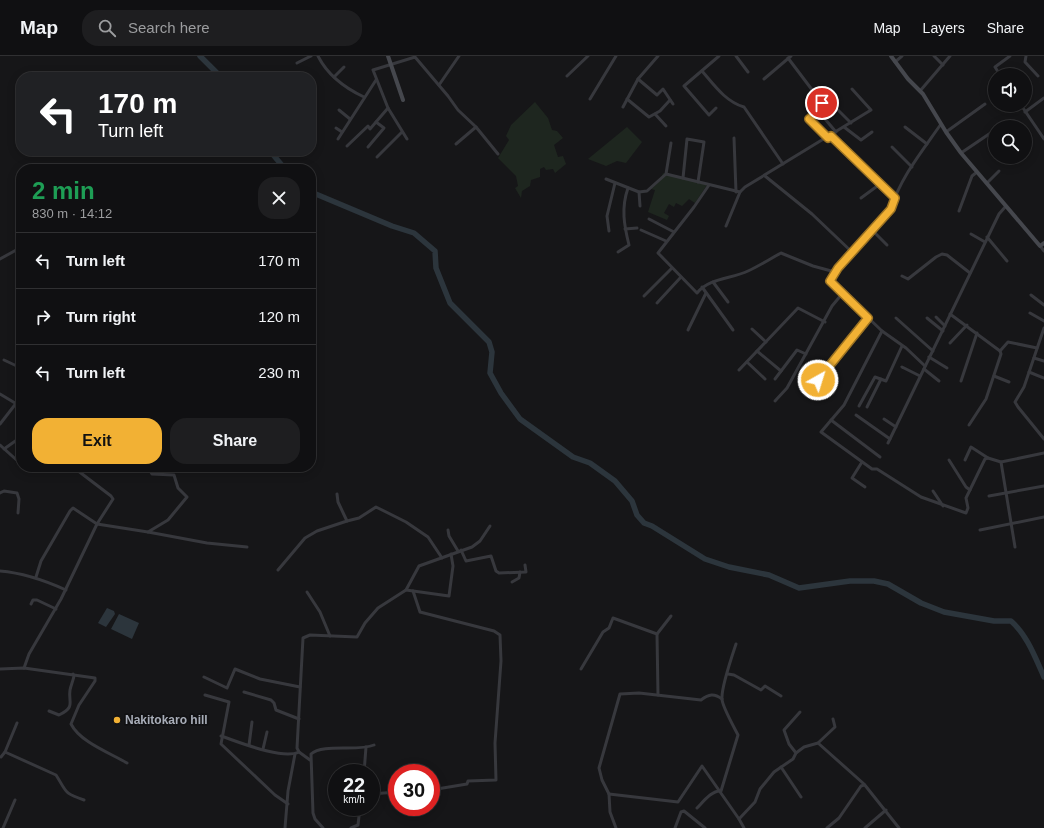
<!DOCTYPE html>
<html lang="en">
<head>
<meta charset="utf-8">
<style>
	body { margin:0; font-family:Arial,sans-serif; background:#1e1e20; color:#f1f3f6; height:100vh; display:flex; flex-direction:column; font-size:15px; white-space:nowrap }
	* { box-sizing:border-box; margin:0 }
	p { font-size:13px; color:#9c9d9f }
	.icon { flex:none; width:22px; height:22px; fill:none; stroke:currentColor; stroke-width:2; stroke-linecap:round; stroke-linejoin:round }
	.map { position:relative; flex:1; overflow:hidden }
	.details { position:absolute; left:16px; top:108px; width:300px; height:308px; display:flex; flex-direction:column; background:#101012; border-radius:16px; box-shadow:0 2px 10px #0003,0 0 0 1px #303032 }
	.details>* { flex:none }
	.top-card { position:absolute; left:16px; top:16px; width:300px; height:84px; border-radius:16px; box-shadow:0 2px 10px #0003,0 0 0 1px #303032; background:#202124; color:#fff; overflow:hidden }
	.fabs { position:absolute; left:988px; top:12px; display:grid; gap:8px }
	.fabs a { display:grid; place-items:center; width:44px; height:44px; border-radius:50%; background:#101012; box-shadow:0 2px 10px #0003,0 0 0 1px #303032; font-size:20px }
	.speed { position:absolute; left:328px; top:708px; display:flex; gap:8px; font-size:20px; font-weight:700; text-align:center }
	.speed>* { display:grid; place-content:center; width:52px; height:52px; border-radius:50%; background:#101012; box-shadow:0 2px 10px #0003,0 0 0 1px #303032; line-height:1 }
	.speed small { font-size:10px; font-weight:400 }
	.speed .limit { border:6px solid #d22; background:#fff; color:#111 }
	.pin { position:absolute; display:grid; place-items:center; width:34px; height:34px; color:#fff; margin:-17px; border:2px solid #fff; border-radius:50%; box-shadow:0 1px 4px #0007 }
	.me { position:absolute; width:44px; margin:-22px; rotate:39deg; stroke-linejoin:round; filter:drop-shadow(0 0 3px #0008) }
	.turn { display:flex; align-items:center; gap:14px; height:84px; padding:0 16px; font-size:18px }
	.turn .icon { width:52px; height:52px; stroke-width:2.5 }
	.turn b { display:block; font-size:28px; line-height:34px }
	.round { display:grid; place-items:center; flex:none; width:42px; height:42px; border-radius:16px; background:#1e1e20 }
	.summary { display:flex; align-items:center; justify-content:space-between; height:68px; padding:0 16px }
	h1 { font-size:24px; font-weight:600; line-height:30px; color:#1e9e55 }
	.button { display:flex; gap:8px; margin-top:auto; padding:8px 16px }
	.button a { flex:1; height:46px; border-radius:16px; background:#f2b134; color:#111; font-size:16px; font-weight:600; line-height:46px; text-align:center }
	.button a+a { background:#1e1e20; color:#f1f3f6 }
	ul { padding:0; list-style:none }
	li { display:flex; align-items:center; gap:12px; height:56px; padding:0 16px; border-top:1px solid #303032 }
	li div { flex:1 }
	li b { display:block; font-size:15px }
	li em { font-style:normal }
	header { display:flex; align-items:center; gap:24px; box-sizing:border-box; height:56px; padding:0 20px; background:#101012; border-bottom:1px solid #303032 }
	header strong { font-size:19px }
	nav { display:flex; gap:22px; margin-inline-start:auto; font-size:14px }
	.search { width:280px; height:36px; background:#1e1e20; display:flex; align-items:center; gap:10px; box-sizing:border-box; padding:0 14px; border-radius:16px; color:#9c9d9f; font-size:15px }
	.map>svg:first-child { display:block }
	.green { fill:#1e261f }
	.water { fill:#2c353c }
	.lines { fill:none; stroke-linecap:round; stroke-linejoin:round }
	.river { stroke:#2c353c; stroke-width:5.5 }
	.street { stroke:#37383d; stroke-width:3 }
	.secondary { stroke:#45474d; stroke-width:4 }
	.route-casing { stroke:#9d7322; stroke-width:10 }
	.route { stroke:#f2b134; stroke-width:7 }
	.poi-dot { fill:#f2b134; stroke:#111113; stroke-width:1.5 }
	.labels { text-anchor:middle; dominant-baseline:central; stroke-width:3.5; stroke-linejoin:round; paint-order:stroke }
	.poi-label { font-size:12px; font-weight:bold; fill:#a8adb8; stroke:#111113; text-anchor:start }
</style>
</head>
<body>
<header>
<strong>Map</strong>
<div class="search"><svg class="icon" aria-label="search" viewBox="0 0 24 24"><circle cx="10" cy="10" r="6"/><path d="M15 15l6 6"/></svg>Search here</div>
<nav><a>Map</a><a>Layers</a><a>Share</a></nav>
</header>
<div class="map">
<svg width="1044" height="772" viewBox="0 0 1044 772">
	<rect width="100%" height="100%" fill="#161618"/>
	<g class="green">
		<path d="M535,46L548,62L552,74L557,75L563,82L554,89L558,101L563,100L566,108L555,117L553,113L546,114L544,111L540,113V121L531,124L530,130L522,135L521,142L515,132L518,130L516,120L498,102L509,84L506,80L511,69Z"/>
		<path d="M627,71L642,86L626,107L617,105L606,110L588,103Z"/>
		<path d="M663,117L707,129L695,147L689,143L682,150L676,147L674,151L669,148L664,157L669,160L667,164L648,156L655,134L651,133L660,125Z"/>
	</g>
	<g class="water">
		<path d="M107,552L114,555L115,558L106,571L98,567Z"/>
		<path d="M119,558L139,567L132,583L111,573Z"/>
	</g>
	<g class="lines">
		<g class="river">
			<path d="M200,0L221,21"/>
			<path d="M270,95L285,113"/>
			<path d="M311,136L392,170L414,177L435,195L436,212L450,247L489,286L492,296L490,317L501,337L520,363L573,401L590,407L615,425L632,445L637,459L644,467L652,470L705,503L729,511L769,519L799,532L850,525H874L888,528L921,547L944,556L994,565H1011C1027,579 1035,601 1044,621"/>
		</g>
		<g class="street">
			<path d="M318,0C328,20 345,32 364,41"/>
			<path d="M736,0L748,16"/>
			<path d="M934,0L943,9"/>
			<path d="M1026,0L1025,6L1038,20"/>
			<path d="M788,2L822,47L823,51L809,63L828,82"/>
			<path d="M895,6L902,0"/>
			<path d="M297,7L311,0"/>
			<path d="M702,15C714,29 726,46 744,51L783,108"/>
			<path d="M1000,19L995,11L1010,0"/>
			<path d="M567,20L588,0"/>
			<path d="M334,21L344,11"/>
			<path d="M638,23L657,39L663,33L673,48"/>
			<path d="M764,23L791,0"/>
			<path d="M439,29L459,0"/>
			<path d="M920,35L950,0"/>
			<path d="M590,43L616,0"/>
			<path d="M627,43L649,61L660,55L670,44"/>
			<path d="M833,49L851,67"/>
			<path d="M1021,49L1044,83"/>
			<path d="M623,51L638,23L658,0"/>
			<path d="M716,52L709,59L684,30L719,0"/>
			<path d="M339,54L350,63"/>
			<path d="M1025,56L1044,42"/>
			<path d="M655,58L666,70"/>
			<path d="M825,63L836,76"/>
			<path d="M844,71L861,84L872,76"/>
			<path d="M905,71L927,88"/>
			<path d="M336,72L342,76"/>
			<path d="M946,76L985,48"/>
			<path d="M831,80L895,142"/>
			<path d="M734,82L736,136"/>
			<path d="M338,83L376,24"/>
			<path d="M407,83L388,52L373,14L415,1L448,40L458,54L476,71L498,98"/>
			<path d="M456,88L476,71"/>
			<path d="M347,90L368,70L370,73L388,52"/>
			<path d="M368,91L384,72L376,66"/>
			<path d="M892,91L912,111"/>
			<path d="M961,97L995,74"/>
			<path d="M377,101L402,76"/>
			<path d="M666,118L740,136"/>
			<path d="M765,120L812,158L853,197"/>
			<path d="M683,122L687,83L704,86L698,126"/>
			<path d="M606,123L639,136L647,135L666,118L671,87"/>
			<path d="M987,127L999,115"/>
			<path d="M709,129L694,151L658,197L697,237C709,222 731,223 748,215C759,210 770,203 781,197L813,210L835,216"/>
			<path d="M639,136L640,150"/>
			<path d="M861,142L880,128"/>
			<path d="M959,155L972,120L977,116"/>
			<path d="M649,163L674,176"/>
			<path d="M726,170L740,136L745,131L871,54L852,33"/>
			<path d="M625,173L637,172"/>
			<path d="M641,174L666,185"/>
			<path d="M609,175L607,160L615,127"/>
			<path d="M873,175L887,189"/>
			<path d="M971,178L985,186"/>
			<path d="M987,181L1007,205"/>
			<path d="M1040,190L1044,195"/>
			<path d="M618,196L629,189C624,169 621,152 628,132"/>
			<path d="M0,203L18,193"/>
			<path d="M902,220L908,223L936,201L942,198L947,199L970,217"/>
			<path d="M713,226L728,246"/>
			<path d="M702,231L733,274"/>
			<path d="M1031,239L1044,249"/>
			<path d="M644,240L672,212"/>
			<path d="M657,247L681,221"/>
			<path d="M1030,257L1044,265"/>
			<path d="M950,258L1000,295L1001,298L986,343L969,369"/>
			<path d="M936,261L945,270"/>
			<path d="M896,262L933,295"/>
			<path d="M927,262L943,275"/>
			<path d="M1044,272L1024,331L1015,346L1018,351L1044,383"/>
			<path d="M752,273L766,286"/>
			<path d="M688,274L706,237"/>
			<path d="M882,275L844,349L821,376L872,413H877L921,441L966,457L968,452L966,442L985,403L988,402L1001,406L1044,397"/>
			<path d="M950,287L967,269"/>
			<path d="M757,295L781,315"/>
			<path d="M1000,295L1008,286L1037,292"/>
			<path d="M929,301L947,312"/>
			<path d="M1034,302L1044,305"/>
			<path d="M4,304L21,312"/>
			<path d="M747,306L765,323"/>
			<path d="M925,310L906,292L882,275L830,225L838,212L891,153C900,122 923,94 941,68"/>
			<path d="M902,311L920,320"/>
			<path d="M924,313L939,325"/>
			<path d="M739,314L798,252L825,266"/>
			<path d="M1029,316L1044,322"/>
			<path d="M994,320L1009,326"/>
			<path d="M775,323L797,294L806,298"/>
			<path d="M818,324L832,336"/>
			<path d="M961,325L977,277"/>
			<path d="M817,326L869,262"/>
			<path d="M830,334L837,324"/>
			<path d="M0,338L15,347"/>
			<path d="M775,345L787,332L832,250L842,238"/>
			<path d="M859,350L875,321L886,325L902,290"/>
			<path d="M867,351L881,323"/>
			<path d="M856,359L890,383"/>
			<path d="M884,363L896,371"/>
			<path d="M831,364L880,401"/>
			<path d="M0,368L21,341"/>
			<path d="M888,387L999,158L1006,150"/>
			<path d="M0,389L21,408"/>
			<path d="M4,393L21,381"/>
			<path d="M949,404L966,431L970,434"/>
			<path d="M965,404L971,391L988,402"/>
			<path d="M862,406L852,422L865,431"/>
			<path d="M1001,406L1015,491"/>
			<path d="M26,411L29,413L38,411"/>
			<path d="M148,411L152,418L174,419L178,432L187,441L168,464L148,476L207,487L247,491"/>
			<path d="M933,435L943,450"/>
			<path d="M0,437L4,435L17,437L19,443L18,457"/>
			<path d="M989,440L1044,430"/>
			<path d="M347,465L359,462L376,451L406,466L428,481L442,502"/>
			<path d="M448,474L449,480L458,495"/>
			<path d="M980,474L1044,461"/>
			<path d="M461,494L466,505L491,500L496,515L499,517L526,516L525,509"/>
			<path d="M278,514L305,482L317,475L347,465L338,446L337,438"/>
			<path d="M0,515C24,517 44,524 66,534"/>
			<path d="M36,521L41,505L70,455L73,452L97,468L148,476"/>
			<path d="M512,526L519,522L520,516"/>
			<path d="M406,534L449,540L453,510L451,498"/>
			<path d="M413,535L420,556L494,575L500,579L501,605L495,687L496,724L468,725L467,728L431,734"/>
			<path d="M307,536L320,556L330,580"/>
			<path d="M31,548L33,544H37L56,553"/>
			<path d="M657,578L671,560"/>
			<path d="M24,612L29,598L61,543L97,468L113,443L111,440L73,411"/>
			<path d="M0,613L24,612L95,622V625L79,649L71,668C80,686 110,697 127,707"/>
			<path d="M581,613L603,576L609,572L613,562L657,578L658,639"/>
			<path d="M728,618L734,619L761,634L765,630L781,640"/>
			<path d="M204,621L227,632L235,613L260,623L300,631"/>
			<path d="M244,636L271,644L274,647L276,654L299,663"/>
			<path d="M205,639L229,646L221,688L275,739L288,748"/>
			<path d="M49,655L59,659C76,651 68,646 70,634C71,629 73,625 74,620L73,618"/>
			<path d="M221,680C239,686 282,704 299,696"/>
			<path d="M818,687L864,728L899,772"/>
			<path d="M249,689L252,666"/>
			<path d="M263,693L267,676"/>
			<path d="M5,696L56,719C67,736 63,737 84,744"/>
			<path d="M796,697L789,688L784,674L800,656"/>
			<path d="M1,701L5,696L17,667"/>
			<path d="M310,704L299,696L297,692L303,582L310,579L357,581L365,567L378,552L406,534L419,510L472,491L480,485L490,470"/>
			<path d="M781,711L801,741"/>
			<path d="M364,717L366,691"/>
			<path d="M371,738L397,736"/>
			<path d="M609,738L602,724L599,712L620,638L639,637L701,644C709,638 714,637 722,643"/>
			<path d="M697,752C703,746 712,734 721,735L738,679C734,671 722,650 722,643C721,632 732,600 736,588"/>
			<path d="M3,772L15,744"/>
			<path d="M285,772L288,735L295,698"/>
			<path d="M323,772L315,763L313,757L311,698C323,687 358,696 374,689"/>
			<path d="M351,772L358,769L360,751"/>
			<path d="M616,772L610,756L609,738L678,746L702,710L739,763"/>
			<path d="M675,772L681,756L684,755L705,772"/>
			<path d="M744,772L739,763L755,746L760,733L774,716L793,703L796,697L804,691L818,687L835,671L833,663"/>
			<path d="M827,772L839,762L861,730L864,729"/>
			<path d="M865,772L886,754"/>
		</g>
		<g class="secondary">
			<path d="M388,0L403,44"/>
			<path d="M891,0L908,23L923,38L946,76L961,97L1040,190L1044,187"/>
		</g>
	</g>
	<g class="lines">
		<g class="route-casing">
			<path id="route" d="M818,324L868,262L830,225L838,212L891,153L895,142L831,80L828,82L809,63L823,51L822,47"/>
		</g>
		<use href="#route" class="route"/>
	</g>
	<circle class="poi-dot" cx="117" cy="664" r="4"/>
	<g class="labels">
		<g class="poi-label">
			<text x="125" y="664">Nakitokaro hill</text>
		</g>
	</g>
</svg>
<div class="fabs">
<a><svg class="icon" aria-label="sound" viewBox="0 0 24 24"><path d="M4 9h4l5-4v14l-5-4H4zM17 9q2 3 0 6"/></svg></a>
<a><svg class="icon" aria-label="search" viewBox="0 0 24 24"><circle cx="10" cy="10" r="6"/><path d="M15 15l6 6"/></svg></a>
</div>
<div class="speed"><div>22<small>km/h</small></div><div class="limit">30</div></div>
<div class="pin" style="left:822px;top:47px;background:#d93025"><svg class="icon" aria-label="arrive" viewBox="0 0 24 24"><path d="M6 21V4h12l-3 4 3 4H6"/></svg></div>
<svg class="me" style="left:818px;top:324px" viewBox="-20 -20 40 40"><circle r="17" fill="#f2b134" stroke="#fff" stroke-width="3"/><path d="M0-11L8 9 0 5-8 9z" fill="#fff"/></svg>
<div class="top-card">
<div class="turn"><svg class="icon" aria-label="left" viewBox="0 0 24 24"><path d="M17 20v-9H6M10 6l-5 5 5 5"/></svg><div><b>170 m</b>Turn left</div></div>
</div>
<section class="details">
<div class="summary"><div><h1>2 min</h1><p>830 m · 14:12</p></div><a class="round"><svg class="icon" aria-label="close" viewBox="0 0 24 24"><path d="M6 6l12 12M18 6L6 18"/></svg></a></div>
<ul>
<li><svg class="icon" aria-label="left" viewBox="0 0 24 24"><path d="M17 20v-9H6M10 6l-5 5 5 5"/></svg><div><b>Turn left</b></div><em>170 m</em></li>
<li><svg class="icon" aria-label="right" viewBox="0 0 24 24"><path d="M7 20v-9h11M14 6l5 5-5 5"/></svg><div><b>Turn right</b></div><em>120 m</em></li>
<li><svg class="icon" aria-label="left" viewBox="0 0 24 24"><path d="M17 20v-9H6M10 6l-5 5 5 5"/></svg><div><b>Turn left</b></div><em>230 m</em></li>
</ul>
<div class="button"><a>Exit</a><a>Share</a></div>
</section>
</div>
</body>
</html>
